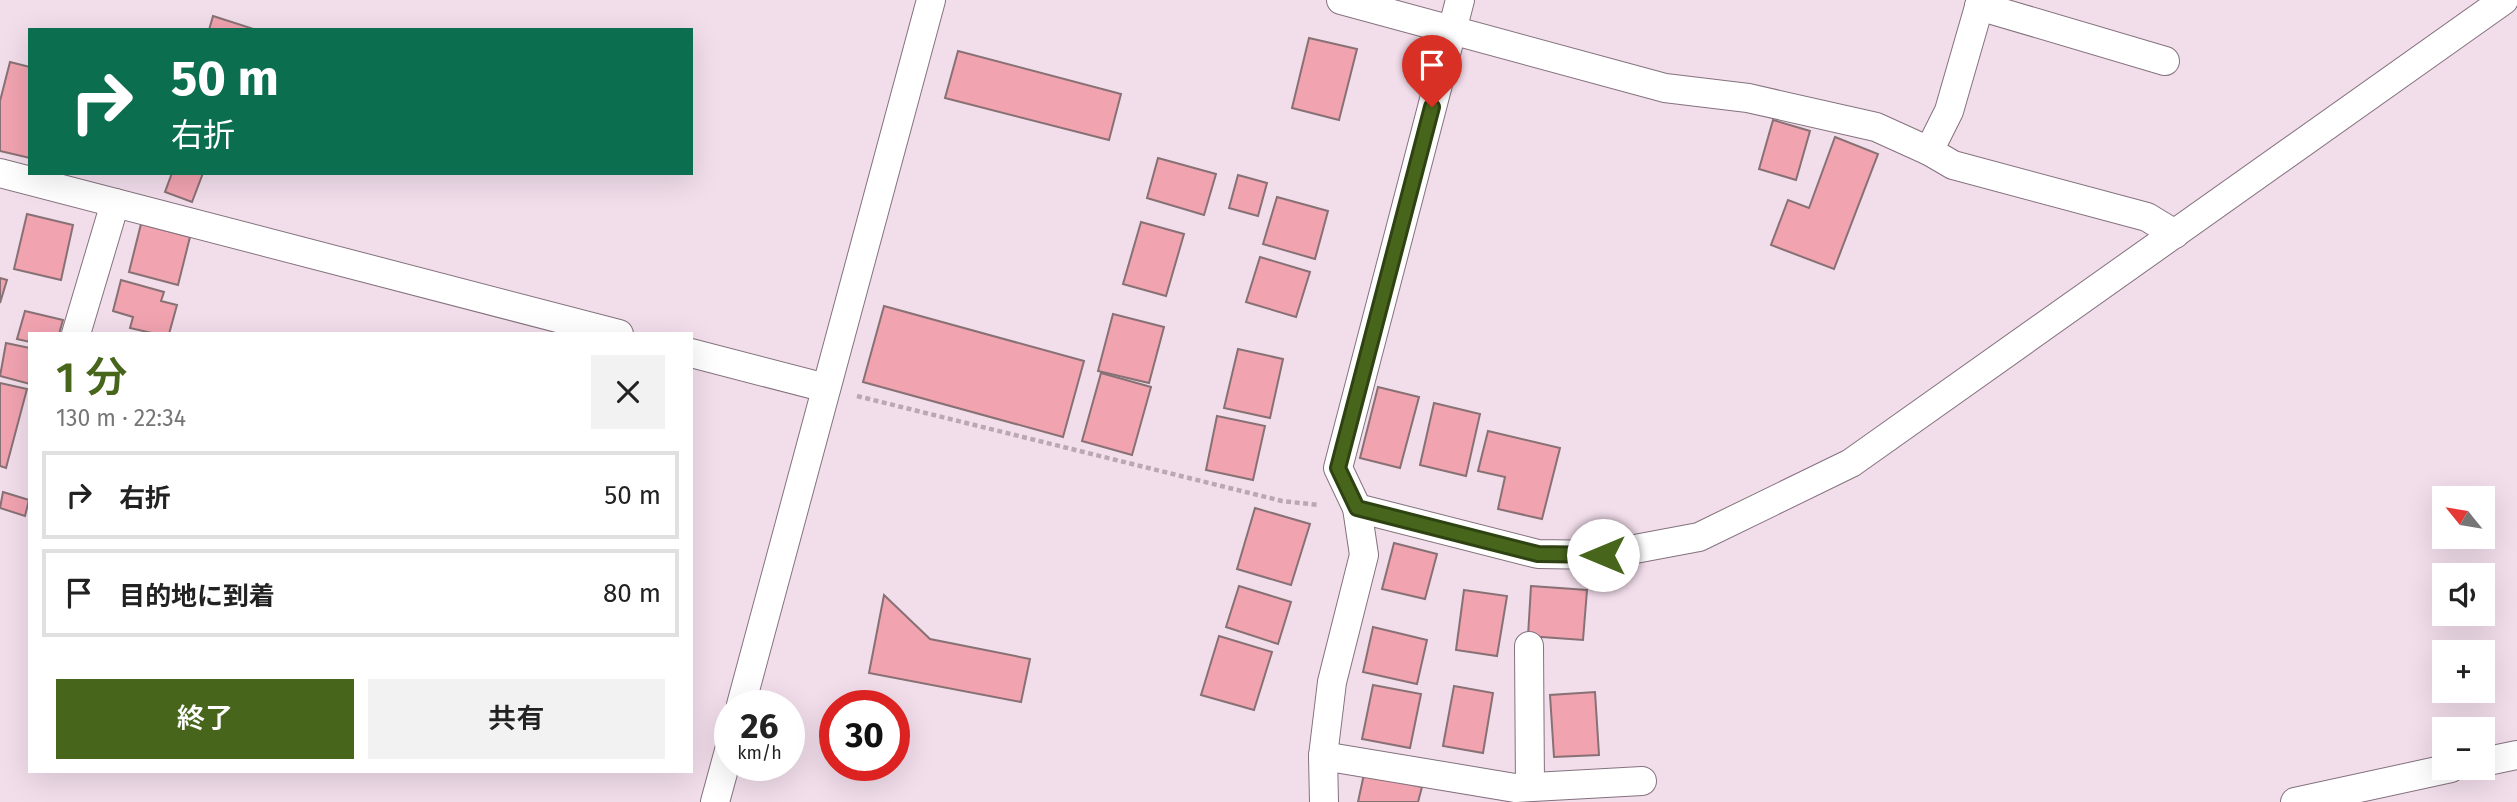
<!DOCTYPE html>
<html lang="ja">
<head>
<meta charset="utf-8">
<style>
	body { margin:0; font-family:"Fira Sans","Noto Sans JP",sans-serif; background:#f2f2f2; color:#222; height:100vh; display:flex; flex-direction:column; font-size:26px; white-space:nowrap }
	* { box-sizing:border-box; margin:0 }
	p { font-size:23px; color:#767676 }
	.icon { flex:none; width:38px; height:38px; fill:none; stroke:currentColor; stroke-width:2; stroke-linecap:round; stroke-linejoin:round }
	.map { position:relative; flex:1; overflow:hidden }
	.side { position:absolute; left:28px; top:332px; width:665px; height:441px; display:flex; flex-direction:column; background:#fff; border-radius:0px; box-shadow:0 7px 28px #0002 }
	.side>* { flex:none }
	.top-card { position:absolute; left:28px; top:28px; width:665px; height:147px; border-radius:0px; box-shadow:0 7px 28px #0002; background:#0b6e4f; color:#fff; overflow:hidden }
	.needle { width:46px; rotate:300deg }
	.fabs { position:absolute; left:2432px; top:486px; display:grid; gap:14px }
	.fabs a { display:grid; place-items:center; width:63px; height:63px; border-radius:0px; background:#fff; box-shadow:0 7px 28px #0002; font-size:35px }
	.speed { position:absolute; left:714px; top:690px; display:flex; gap:14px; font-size:35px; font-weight:700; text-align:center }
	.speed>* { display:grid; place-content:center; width:91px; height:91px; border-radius:50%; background:#fff; box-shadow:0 7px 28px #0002; line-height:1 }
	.speed small { font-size:18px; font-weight:400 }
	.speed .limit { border:10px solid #d22; background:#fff; color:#111 }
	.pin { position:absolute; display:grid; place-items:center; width:60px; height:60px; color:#fff; margin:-72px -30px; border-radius:50% 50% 50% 0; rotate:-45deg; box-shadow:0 0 7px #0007 }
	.pin .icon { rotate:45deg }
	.me { position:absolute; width:77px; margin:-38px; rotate:270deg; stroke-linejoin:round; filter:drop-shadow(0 0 5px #0008) }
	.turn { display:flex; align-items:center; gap:24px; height:147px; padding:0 28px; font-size:32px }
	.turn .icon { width:91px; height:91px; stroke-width:2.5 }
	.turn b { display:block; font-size:49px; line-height:60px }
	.round { display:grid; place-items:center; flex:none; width:74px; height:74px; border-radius:0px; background:#f2f2f2 }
	.overview { display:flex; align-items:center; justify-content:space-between; height:119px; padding:0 28px }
	h1 { font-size:42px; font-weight:600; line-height:52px; color:#47661b }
	.cta { display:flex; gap:14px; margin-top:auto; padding:14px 28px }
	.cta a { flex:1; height:80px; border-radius:0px; background:#47661b; color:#fff; font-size:28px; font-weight:600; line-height:80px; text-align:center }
	.cta a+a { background:#f2f2f2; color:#222 }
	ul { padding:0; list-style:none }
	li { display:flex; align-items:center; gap:21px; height:88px; margin:0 14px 10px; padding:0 14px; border:4px solid #e0e0e0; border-radius:0px }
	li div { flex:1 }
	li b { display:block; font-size:26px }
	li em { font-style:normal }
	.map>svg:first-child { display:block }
	.building { fill:#f1a3b0; stroke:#877174; stroke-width:2 }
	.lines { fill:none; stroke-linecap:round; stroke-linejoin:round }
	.minor-casing { stroke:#84727e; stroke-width:30 }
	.path { stroke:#b9a8b3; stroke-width:4.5; stroke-dasharray:5 3.5; stroke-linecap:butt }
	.minor { stroke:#fff; stroke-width:28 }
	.route-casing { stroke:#2e4212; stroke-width:18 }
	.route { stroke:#47661b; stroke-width:12 }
</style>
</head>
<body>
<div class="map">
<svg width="2517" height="802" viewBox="0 0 2517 802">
	<rect width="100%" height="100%" fill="#f2ddeb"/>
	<g class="building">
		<path d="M213,16L257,30H209Z"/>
		<path d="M1309,38L1357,49L1339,120L1292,108Z"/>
		<path d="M958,51L1121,94L1109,140L945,98Z"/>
		<path d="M10,62L30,67V158L0,151V101Z"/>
		<path d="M1773,120L1810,131L1796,180L1759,169Z"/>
		<path d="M1835,137L1878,154L1834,269L1771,245L1788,200L1809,208Z"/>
		<path d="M1158,158L1216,174L1204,215L1147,198Z"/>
		<path d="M172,173H203L192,202L165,192Z"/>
		<path d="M1238,175L1267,183L1258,216L1229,208Z"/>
		<path d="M1277,197L1328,211L1315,259L1263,244Z"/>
		<path d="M27,214L73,225L61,280L14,269Z"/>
		<path d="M1141,222L1184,234L1166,296L1123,284Z"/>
		<path d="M141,224L190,237L178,285L129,272Z"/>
		<path d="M1260,257L1310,272L1296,317L1246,302Z"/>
		<path d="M0,278L7,280L0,303Z"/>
		<path d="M121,280L164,292L161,301L177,305L169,334H156L130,328L133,317L113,311Z"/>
		<path d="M884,306L1084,361L1063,437L863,382Z"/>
		<path d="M25,311L63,320L59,334H30V342L17,339Z"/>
		<path d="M1113,314L1164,327L1149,383L1098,371Z"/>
		<path d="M6,343L30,348V384L0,376Z"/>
		<path d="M1238,349L1283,359L1270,418L1224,408Z"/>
		<path d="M1101,373L1151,387L1132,455L1082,441Z"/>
		<path d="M0,383L27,389L6,468L0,466Z"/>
		<path d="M1378,387L1419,397L1400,468L1360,458Z"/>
		<path d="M1434,403L1480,414L1466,476L1420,465Z"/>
		<path d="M1217,416L1265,426L1253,480L1206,470Z"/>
		<path d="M1488,431L1560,448L1542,519L1498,509L1505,477L1478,471Z"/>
		<path d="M3,492L29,500L25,516L0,508Z"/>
		<path d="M1255,508L1310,524L1291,585L1237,569Z"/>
		<path d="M1394,543L1437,554L1425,599L1382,589Z"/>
		<path d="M1239,586L1291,602L1278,644L1226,627Z"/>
		<path d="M1531,586L1587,590L1583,640L1528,636Z"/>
		<path d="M1464,590L1507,596L1497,656L1456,650Z"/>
		<path d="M884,595L930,639L1030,659L1021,702L869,673Z"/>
		<path d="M1373,627L1427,640L1417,684L1363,672Z"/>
		<path d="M1219,636L1272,652L1254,710L1201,695Z"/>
		<path d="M1373,685L1421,694L1410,748L1362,739Z"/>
		<path d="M1454,686L1493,693L1483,753L1443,746Z"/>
		<path d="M1595,692L1599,755L1554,757L1550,695Z"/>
		<path d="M1364,774L1422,787L1418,802H1358Z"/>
	</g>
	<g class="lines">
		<g class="minor-casing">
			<g id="minor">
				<path d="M1341,0L1665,88L1748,98L1876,127L1929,151L1953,165L2147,217L2175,234"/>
				<path d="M1979,6L2165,61"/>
				<path d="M1929,151L1949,111L1981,0"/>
				<path d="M0,173L619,334"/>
				<path d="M76,334L115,203"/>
				<path d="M691,353L826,388"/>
				<path d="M1357,508L1538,554L1603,555L1699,537L1851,463L2504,0"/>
				<path d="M1529,646L1530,787"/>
				<path d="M741,705L931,0"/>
				<path d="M1323,756L1515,788L1642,781"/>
				<path d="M2483,762L2517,755"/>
				<path d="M715,802L730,747"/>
				<path d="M1324,802L1323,756L1332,682L1364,555L1357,508L1338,468L1460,0"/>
				<path d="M2295,802L2451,768"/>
			</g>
		</g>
		<path class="path" d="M857,396L1282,501L1319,505"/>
		<use href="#minor" class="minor"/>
	</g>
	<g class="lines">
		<g class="route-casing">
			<path id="route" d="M1432,107L1338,468L1357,508L1538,554L1603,555"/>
		</g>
		<use href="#route" class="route"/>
	</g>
</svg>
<div class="fabs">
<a><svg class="needle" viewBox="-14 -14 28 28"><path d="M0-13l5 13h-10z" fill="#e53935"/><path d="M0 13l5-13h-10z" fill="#767676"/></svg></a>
<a><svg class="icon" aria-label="sound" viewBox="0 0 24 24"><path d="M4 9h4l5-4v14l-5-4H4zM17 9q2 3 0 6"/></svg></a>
<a>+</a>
<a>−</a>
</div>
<div class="speed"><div>26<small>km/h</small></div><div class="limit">30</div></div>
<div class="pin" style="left:1432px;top:107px;background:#d93025"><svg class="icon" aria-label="arrive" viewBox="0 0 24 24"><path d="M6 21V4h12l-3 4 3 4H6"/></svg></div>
<svg class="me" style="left:1603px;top:555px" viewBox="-20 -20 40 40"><circle r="19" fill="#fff"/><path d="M0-13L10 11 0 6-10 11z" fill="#47661b"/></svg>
<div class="top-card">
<div class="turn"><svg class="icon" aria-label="right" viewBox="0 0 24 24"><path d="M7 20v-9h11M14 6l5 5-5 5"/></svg><div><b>50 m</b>右折</div></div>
</div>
<section class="side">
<div class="overview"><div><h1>1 分</h1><p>130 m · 22:34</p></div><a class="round"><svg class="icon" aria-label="close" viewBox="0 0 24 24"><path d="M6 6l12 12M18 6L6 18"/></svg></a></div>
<ul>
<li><svg class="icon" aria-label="right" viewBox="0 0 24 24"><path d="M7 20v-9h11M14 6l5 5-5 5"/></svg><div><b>右折</b></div><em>50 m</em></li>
<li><svg class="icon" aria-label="arrive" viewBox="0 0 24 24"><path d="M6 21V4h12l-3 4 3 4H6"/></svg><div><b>目的地に到着</b></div><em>80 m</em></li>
</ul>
<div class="cta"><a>終了</a><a>共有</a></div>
</section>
</div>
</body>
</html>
